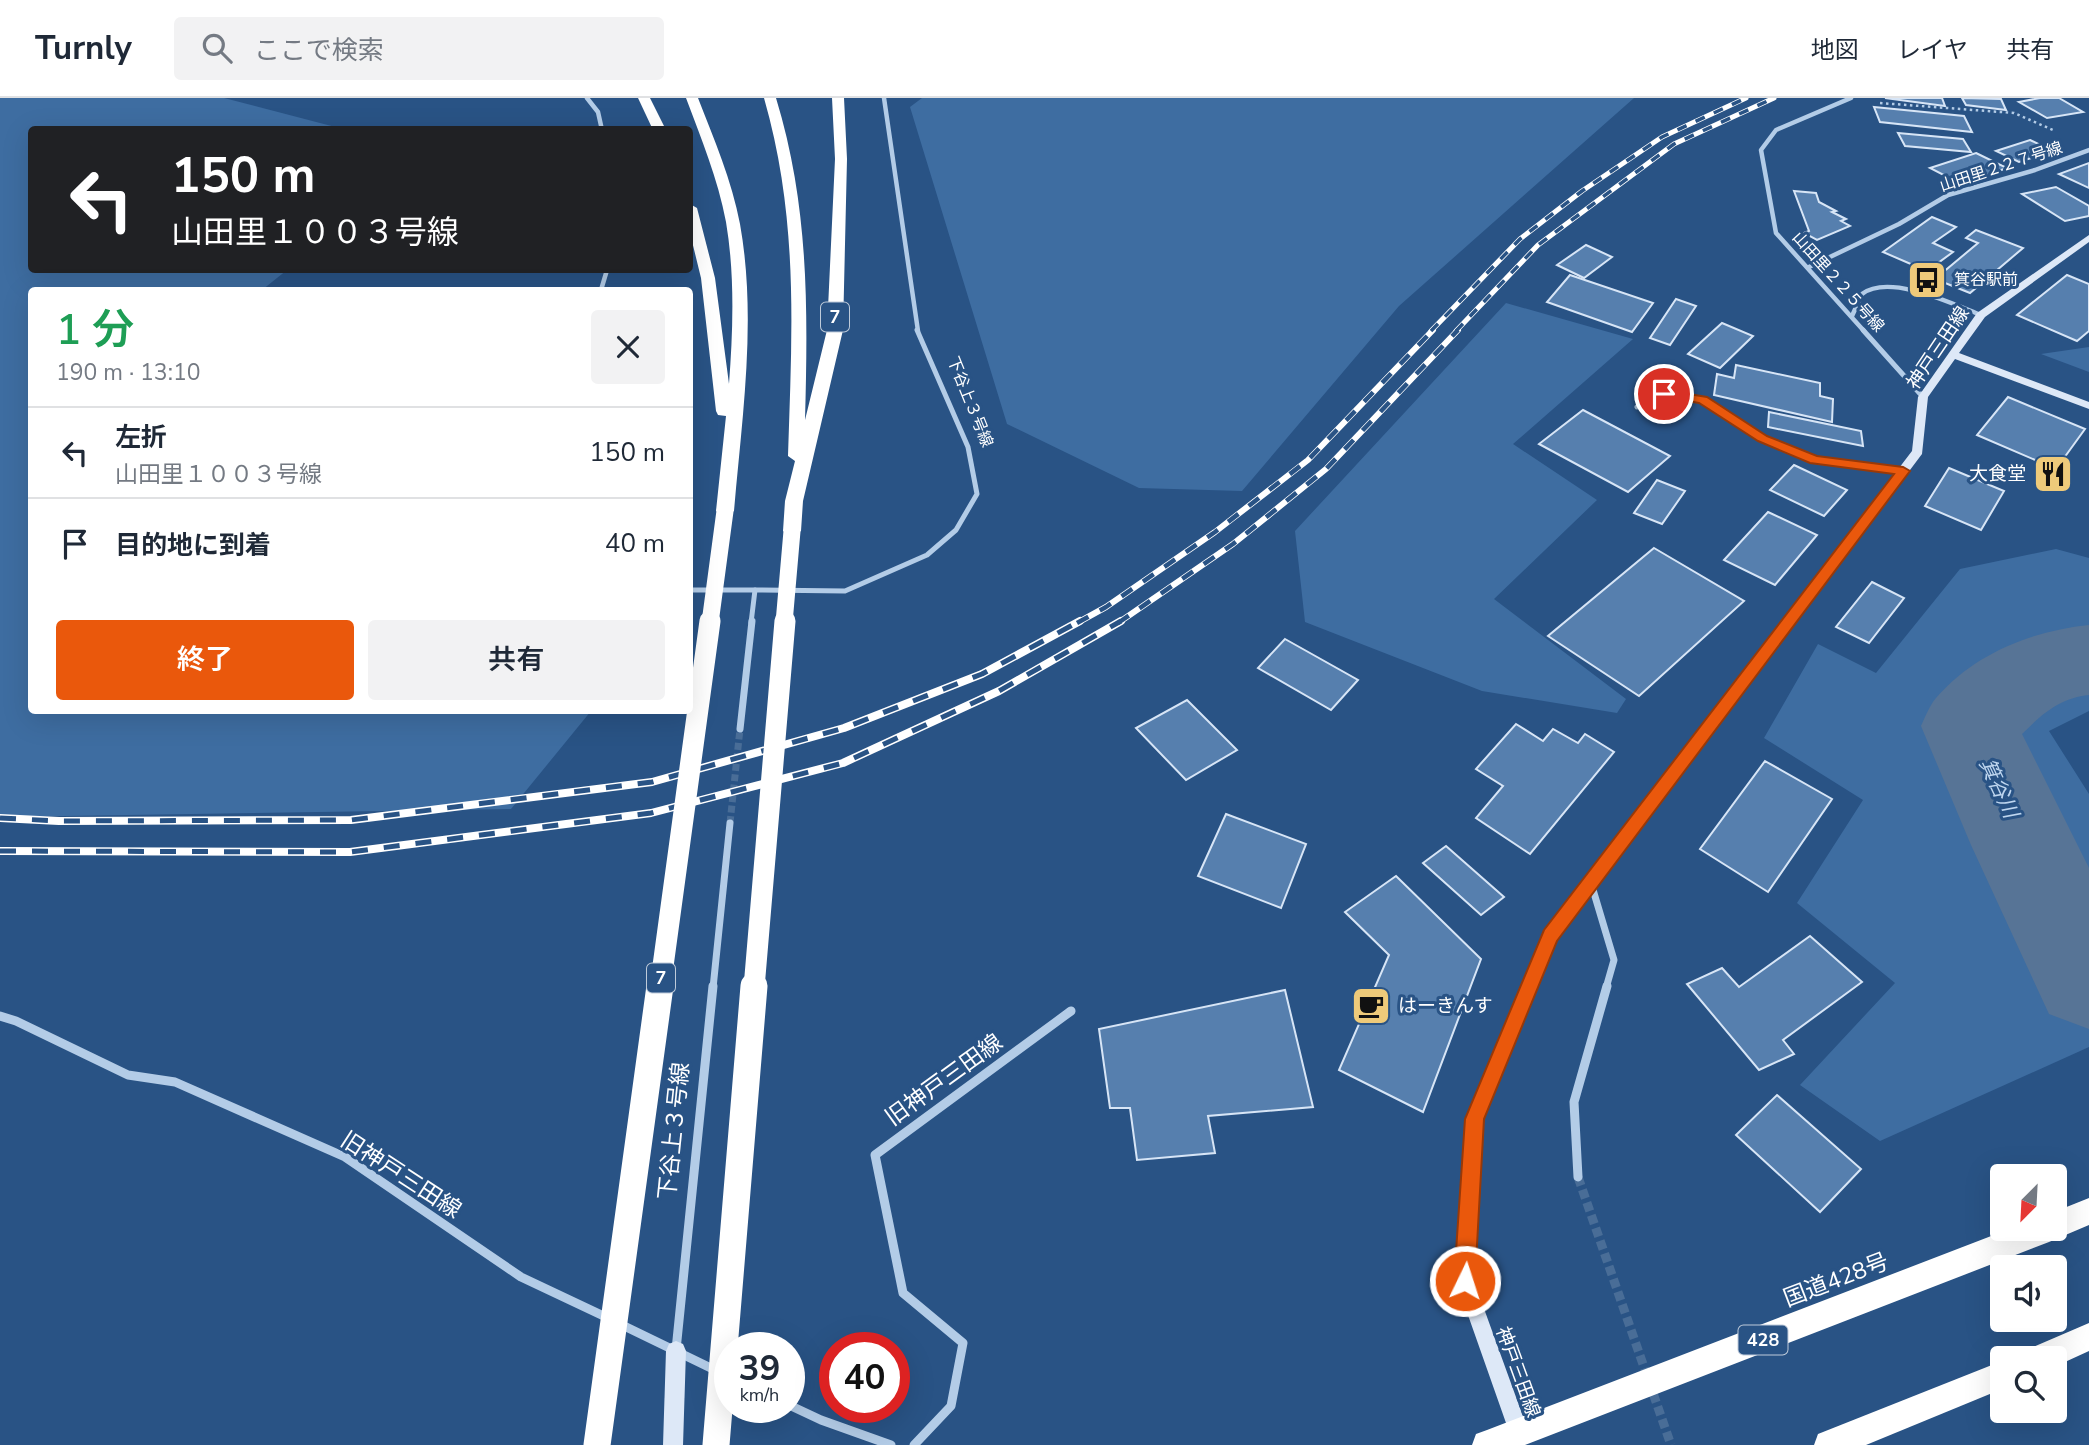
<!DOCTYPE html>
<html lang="ja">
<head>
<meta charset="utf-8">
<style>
	body { margin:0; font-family:"Nunito Sans","Noto Sans JP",sans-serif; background:#f2f2f3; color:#1f2937; height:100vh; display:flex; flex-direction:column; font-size:26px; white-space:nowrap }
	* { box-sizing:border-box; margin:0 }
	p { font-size:23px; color:#747a83 }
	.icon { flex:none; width:38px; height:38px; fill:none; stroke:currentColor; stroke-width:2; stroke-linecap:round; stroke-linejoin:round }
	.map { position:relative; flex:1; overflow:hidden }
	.details { position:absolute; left:28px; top:189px; width:665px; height:427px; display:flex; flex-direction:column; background:#fff; border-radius:7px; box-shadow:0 7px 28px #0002 }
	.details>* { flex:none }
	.guide { position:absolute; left:28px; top:28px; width:665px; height:147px; border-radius:7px; box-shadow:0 7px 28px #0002; background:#202124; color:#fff; overflow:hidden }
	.needle { width:46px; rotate:204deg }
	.buttons { position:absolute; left:1990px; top:1066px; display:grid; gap:14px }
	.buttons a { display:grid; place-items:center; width:77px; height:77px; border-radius:7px; background:#fff; box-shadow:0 7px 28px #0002; font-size:35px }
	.speed { position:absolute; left:714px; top:1234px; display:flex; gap:14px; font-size:35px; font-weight:700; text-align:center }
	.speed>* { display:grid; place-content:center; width:91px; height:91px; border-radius:50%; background:#fff; box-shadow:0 7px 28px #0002; line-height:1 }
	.speed small { font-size:18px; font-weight:400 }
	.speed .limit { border:10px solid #d22; background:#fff; color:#111 }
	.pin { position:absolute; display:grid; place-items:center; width:60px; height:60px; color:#fff; margin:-30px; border:4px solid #fff; border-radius:50%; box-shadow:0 2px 7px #0007 }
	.me { position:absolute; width:77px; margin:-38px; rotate:4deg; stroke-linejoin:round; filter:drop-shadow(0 0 5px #0008) }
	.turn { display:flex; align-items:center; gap:24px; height:147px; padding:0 28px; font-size:32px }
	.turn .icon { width:91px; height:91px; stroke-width:2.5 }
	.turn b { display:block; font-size:49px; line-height:60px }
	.round { display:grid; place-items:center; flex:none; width:74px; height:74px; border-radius:7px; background:#f2f2f3 }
	.overview { display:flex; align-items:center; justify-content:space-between; height:119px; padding:0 28px }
	h1 { font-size:42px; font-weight:600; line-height:52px; color:#1e9e55 }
	.primary-button { display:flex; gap:14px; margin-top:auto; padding:14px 28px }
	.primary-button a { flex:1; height:80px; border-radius:7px; background:#ea580c; color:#fff; font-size:28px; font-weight:600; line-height:80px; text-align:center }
	.primary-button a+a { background:#f2f2f3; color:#1f2937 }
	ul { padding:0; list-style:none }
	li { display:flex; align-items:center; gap:21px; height:91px; padding:0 28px; border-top:2px solid #e0e1e3 }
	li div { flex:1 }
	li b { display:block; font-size:26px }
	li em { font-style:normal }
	header { display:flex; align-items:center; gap:42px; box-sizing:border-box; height:98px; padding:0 35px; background:#fff; border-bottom:2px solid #e0e1e3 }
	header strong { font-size:33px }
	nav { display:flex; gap:38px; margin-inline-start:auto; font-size:24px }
	.search { width:490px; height:63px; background:#f2f2f3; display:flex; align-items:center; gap:18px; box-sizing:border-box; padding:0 24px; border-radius:7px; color:#747a83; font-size:26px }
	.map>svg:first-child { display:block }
	.green { fill:#3e6da1 }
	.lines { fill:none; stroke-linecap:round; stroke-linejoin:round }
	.river { fill:#577496; fill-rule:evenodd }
	.building { fill:#567fae; stroke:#d7e5f6; stroke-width:2 }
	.street-tunnel-far1 { stroke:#496d97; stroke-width:7; stroke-dasharray:7 3.5; stroke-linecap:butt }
	.street-tunnel { stroke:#496d97; stroke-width:9; stroke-dasharray:9 4.5; stroke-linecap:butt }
	.path { stroke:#b3cce7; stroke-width:2.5; stroke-dasharray:2.5 3.5; stroke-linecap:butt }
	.street-far3 { stroke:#b3cce7; stroke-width:4.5 }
	.street-far2 { stroke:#b3cce7; stroke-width:5 }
	.street-far1 { stroke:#b3cce7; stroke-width:7 }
	.street { stroke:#b3cce7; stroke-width:9 }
	.secondary { fill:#dde8f7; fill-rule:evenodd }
	.highway { fill:#fff; fill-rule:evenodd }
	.rail-far2-casing { stroke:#fff; stroke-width:5 }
	.rail-far1-casing { stroke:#fff; stroke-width:6 }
	.rail-casing { stroke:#fff; stroke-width:8 }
	.rail-far2 { stroke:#295385; stroke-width:3.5; stroke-dasharray:10; stroke-linecap:butt }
	.rail-far1 { stroke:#295385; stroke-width:4.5; stroke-dasharray:13; stroke-linecap:butt }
	.rail { stroke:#295385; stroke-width:5; stroke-dasharray:16; stroke-linecap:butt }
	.highway-bridge-far2 { stroke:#fff; stroke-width:17 }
	.highway-bridge-far1 { stroke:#fff; stroke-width:21 }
	.highway-bridge { stroke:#fff; stroke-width:27 }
	.route { fill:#ea580c; stroke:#983908; stroke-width:2 }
	.labels { text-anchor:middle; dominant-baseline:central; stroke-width:6; stroke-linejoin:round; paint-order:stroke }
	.far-street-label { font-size:16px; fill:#fff; stroke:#295385 }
	.far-poi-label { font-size:16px; fill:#fff; stroke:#295385; text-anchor:start }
	.shield { fill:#295385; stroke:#bfcbda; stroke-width:2 }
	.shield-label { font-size:18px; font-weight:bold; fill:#fff }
	.street-label { font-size:19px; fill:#fff; stroke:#295385 }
	.poi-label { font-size:19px; fill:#fff; stroke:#295385; text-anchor:end }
	.water-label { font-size:21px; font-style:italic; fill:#bfd6ef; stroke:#295385 }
	.near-street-label { font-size:23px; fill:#fff; stroke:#295385 }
</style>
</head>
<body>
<header>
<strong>Turnly</strong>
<div class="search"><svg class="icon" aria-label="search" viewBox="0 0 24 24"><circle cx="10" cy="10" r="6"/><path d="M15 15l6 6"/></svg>ここで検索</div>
<nav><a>地図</a><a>レイヤ</a><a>共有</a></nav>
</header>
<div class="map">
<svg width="2089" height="1347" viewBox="0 0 2089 1347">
	<rect width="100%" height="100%" fill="#295385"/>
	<g class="green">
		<path d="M0,0H224L343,31L32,32V172H287L262,192H32V612L591,613L511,711L0,719Z"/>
		<path d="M922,0H1634L1399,208L1242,393L1139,390L1007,326L910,9Z"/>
		<path d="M1506,205L1633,241L1513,346L1597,402L1494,501L1626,601L1617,615L1482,593L1305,524L1295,433Z"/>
		<path d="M2089,249V274L2041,256Z"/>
		<path d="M2056,451L2089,460V613L2049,633L2089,696V949L1880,1043L1800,987L1895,885L1797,805L1863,702L1764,640L1818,546L1876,575L1960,471Z"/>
	</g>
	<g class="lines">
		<path class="river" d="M2089,527V597C2060,600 2042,616 2022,636L2089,770V931L2049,916L1971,747L1921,628C1925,619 1930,607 1936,600C1975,555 2032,533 2089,527Z"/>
	</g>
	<g class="building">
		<path d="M1942,0L1945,8L1885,0Z"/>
		<path d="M1962,0L2001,1L2006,12L1966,7Z"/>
		<path d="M2040,0H2059L2083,14L2047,20L2019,4Z"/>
		<path d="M1874,9L1964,18L1972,34L1880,24Z"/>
		<path d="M1898,35L1963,41L1971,54L1905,48Z"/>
		<path d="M2030,42L2053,53L2019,64L1996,53Z"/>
		<path d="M1976,55L2007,70L1961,86L1930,70Z"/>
		<path d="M2089,65V90L2059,76Z"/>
		<path d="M2056,89L2089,108V118L2065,123L2022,96Z"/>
		<path d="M1794,93L1816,95L1819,104L1836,113L1832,114L1846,121L1841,123L1850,128L1817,142L1804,135L1809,133Z"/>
		<path d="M1932,119L1956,129L1933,145L1953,154L1927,173L1883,154Z"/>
		<path d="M1976,132L2023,150L1970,195L1935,181L1978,145L1966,140Z"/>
		<path d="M1586,147L1612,159L1584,180L1557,167Z"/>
		<path d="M1570,177L1653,205L1632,234L1547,204Z"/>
		<path d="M2067,177L2089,186V233L2077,243L2017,217Z"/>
		<path d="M1676,201L1696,208L1670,247L1650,240Z"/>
		<path d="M1722,225L1753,238L1720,270L1688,256Z"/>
		<path d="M1736,267L1820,285V298L1833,301L1832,324L1714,297L1717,276L1734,280Z"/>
		<path d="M2008,299L2085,331L2056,371L1977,337Z"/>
		<path d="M1583,312L1670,358L1628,394L1539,346Z"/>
		<path d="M1769,314L1861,333L1863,348L1768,329Z"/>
		<path d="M1794,367L1847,392L1824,418L1770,392Z"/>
		<path d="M1949,370L2004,393L1981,432L1925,408Z"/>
		<path d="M1657,382L1685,393L1662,426L1634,415Z"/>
		<path d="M1768,414L1817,437L1775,487L1724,462Z"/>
		<path d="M1654,450L1744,503L1639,598L1548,538Z"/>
		<path d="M1872,484L1904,500L1869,545L1836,529Z"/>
		<path d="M1285,541L1358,582L1331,612L1258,570Z"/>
		<path d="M1187,602L1237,652L1186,682L1136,630Z"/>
		<path d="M1516,626L1543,643L1553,631L1578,645L1585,636L1614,654L1530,756L1476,720L1503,688L1476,671Z"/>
		<path d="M1765,663L1832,701L1768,794L1700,751Z"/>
		<path d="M1226,716L1306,746L1281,810L1198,778Z"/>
		<path d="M1446,748L1504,799L1481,817L1423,765Z"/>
		<path d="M1396,778L1481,861L1423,1014L1339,972L1389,857L1345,814Z"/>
		<path d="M1810,838L1862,884L1783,942L1794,956L1759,972L1687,886L1722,870L1739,889Z"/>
		<path d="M1285,892L1313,1009L1208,1018L1215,1055L1137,1062L1130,1010H1110L1099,931Z"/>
		<path d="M1777,997L1861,1071L1820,1114L1736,1037Z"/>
	</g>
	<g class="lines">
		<path class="street-tunnel-far1" d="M730,725L740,631"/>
		<path class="street-tunnel" d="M1578,1079L1671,1347"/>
		<path class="path" d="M1880,5L2014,15L2053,32"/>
		<g class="street-far3">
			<path d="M587,0L598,14L602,32"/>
			<path d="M884,0L918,233"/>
			<path d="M1851,0L1776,32L1761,52L1776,135L1864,233"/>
			<path d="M1809,169L1899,126L1948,97L2035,72L2089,52"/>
			<path d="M601,192L607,172"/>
			<path d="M1852,218L1862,196C1889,175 1953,206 1981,217"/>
		</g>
		<g class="street-far2">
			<path d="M1863,232L1923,299"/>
			<path d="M1637,309L1664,296L1703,301L1762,340L1815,362L1903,373"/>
			<path d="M690,492H755"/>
			<path d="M751,525L755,492L845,493L927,457L956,432L977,396L968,349L917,232"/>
		</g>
		<g class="street-far1">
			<path d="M740,631L752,523"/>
			<path d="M1591,785L1614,862L1606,890"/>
			<path d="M713,890L730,725"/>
		</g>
		<g class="street">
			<path d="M0,918L16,923L128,977L175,984L345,1059L521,1179L610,1221"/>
			<path d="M1578,1079L1574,1004L1607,888"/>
			<path d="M620,1226L717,1273"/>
			<path d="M676,1252L713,888"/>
			<path d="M789,1307L821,1322L891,1347"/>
			<path d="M914,1347L951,1308L963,1245L903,1195L875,1057L1071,913"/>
		</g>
		<g class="secondary">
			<path d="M2089,137V144L1985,219L1959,255L2089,304V311L1955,261L1928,299L1922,356L1557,842L1484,1021L1474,1183L1529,1335L1526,1342L1519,1345L1512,1342L1456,1183L1466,1021L1546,833L1912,353L1918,299L1977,215Z"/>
			<path d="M676,1243L683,1246L686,1253L683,1347H663L666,1253L669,1246Z"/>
		</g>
		<g class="highway">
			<path d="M638,0H650L666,32H653Z"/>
			<path d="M686,0H698C714,41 732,83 740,126C757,221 742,319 734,413L725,419L716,413L726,318L718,317L716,313L701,180L690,135V106L697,110L715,180L729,286C733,233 735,177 726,124C718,81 701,40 686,0Z"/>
			<path d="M764,0H776C809,108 808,210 805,322L827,232L835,61L832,0H844L847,61L843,232L803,403L801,433L792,439L783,433L785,403L795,363L788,358C792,233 799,122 764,0Z"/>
			<path d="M2089,1100V1127L2049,1144L1525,1347H1472L1476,1336L1487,1332L2012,1130H2054V1114Z"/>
			<path d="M2089,1225V1253L2054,1269V1260H2027L2031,1250Z"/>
			<path d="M2002,1263V1291L1866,1347H1814L1818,1336Z"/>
		</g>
		<g class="rail-far2-casing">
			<g id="rail-far2">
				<path d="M1431,233L1520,141L1582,93L1662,39L1746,0"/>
				<path d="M1456,233L1538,147L1674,46L1774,0"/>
			</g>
		</g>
		<g class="rail-far1-casing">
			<g id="rail-far1">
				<path d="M1077,525L1106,509L1215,434L1308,362L1433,232"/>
				<path d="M1118,525L1233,446L1326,371L1458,232"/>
			</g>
		</g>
		<g class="rail-casing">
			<g id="rail">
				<path d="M0,720L59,723L351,722L652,684L844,630L982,576L1080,523"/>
				<path d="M0,753L350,754L651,715L843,665L999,593L1121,523"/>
			</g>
		</g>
		<use href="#rail-far2" class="rail-far2"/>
		<use href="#rail-far1" class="rail-far1"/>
		<use href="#rail" class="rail"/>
		<g class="highway-bridge-far2">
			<path d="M710,525L725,413"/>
			<path d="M784,525L792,433"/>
		</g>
		<g class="highway-bridge-far1">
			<path d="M660,890L710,523"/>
			<path d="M754,890L785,523"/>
		</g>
		<g class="highway-bridge">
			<path d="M597,1347L660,888"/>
			<path d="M716,1347L754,888"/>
		</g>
	</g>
	<path class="route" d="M1664,292L1707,299L1767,338L1817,358L1903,369L1910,373L1557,843L1484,1021L1475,1183L1472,1190L1465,1193L1457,1190L1454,1183L1465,1021L1544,832L1894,376L1810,365L1758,343L1699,305L1659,298L1657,296Z"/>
	<defs>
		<g id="bus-square" transform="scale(2.0125)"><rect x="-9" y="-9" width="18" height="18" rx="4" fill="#eeca7a" stroke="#295385"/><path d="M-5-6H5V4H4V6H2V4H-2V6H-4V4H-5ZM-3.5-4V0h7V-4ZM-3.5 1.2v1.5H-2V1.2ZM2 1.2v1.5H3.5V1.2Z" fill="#111"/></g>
		<g id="restaurant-square" transform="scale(2.0125)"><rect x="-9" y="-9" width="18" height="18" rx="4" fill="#eeca7a" stroke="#295385"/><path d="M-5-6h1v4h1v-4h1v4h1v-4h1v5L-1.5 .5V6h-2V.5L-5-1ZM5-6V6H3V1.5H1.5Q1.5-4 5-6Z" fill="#111"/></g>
		<g id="cafe-square" transform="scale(2.0125)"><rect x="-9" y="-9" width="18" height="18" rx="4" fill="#eeca7a" stroke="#295385"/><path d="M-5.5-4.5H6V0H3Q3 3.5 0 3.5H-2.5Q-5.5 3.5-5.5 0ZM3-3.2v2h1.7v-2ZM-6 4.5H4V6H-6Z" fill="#111"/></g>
	</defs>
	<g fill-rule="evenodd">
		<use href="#bus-square" x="1927" y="182"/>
		<use href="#restaurant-square" x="2053" y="376"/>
		<use href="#cafe-square" x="1371" y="908"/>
	</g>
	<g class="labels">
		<g class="far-street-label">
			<text transform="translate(2001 69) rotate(-18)">山田里２２７号線</text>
			<text transform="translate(1838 184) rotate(48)">山田里２２５号線</text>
			<text transform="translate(970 304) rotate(68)">下谷上３号線</text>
		</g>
		<g class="far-poi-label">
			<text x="1954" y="182">箕谷駅前</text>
		</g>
		<g class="shield">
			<rect x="821" y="204.5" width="28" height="29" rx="5"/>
			<rect x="647" y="865.5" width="28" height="29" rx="5"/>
			<rect x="1738.5" y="1227.5" width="49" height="29" rx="5"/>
		</g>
		<g class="shield-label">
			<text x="835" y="219">7</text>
			<text x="661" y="880">7</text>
			<text x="1763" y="1242">428</text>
		</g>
		<g class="street-label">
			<text transform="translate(1938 250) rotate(-56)">神戸三田線</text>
			<text transform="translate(1518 1274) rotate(70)">神戸三田線</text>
		</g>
		<g class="poi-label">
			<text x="2026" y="376">大食堂</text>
			<text x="1398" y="908" text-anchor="start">はーきんす</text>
		</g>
		<g class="water-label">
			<text transform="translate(1999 690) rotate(65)">箕谷川</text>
		</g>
		<g class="near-street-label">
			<text transform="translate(944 982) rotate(-36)">旧神戸三田線</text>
			<text transform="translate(674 1033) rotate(-84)">下谷上３号線</text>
			<text transform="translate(401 1077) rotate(33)">旧神戸三田線</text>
			<text transform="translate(1836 1182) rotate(-21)">国道428号</text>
		</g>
	</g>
</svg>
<div class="buttons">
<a><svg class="needle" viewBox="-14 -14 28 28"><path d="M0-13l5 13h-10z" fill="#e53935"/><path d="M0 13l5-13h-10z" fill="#747a83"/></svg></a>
<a><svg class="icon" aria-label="sound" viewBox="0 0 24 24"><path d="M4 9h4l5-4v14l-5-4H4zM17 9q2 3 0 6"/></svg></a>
<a><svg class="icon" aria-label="search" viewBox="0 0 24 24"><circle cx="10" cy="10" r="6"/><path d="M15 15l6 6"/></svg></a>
</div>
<div class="speed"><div>39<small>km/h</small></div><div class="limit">40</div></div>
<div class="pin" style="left:1664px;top:296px;background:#d93025"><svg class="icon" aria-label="arrive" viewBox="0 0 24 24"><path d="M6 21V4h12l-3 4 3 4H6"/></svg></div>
<svg class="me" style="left:1465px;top:1183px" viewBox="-20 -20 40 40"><circle r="17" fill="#ea580c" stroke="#fff" stroke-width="3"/><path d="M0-11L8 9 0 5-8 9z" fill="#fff"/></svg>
<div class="guide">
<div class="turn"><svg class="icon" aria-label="left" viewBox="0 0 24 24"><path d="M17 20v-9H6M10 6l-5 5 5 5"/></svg><div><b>150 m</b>山田里１００３号線</div></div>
</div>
<section class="details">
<div class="overview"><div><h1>1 分</h1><p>190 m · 13:10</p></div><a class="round"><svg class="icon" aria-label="close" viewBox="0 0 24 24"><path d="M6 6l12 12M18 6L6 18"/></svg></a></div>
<ul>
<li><svg class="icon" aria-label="left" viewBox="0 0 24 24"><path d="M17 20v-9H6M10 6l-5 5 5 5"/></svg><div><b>左折</b><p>山田里１００３号線</p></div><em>150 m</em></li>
<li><svg class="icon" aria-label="arrive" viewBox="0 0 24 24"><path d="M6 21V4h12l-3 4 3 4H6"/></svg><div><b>目的地に到着</b></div><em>40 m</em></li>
</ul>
<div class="primary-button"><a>終了</a><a>共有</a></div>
</section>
</div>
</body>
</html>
